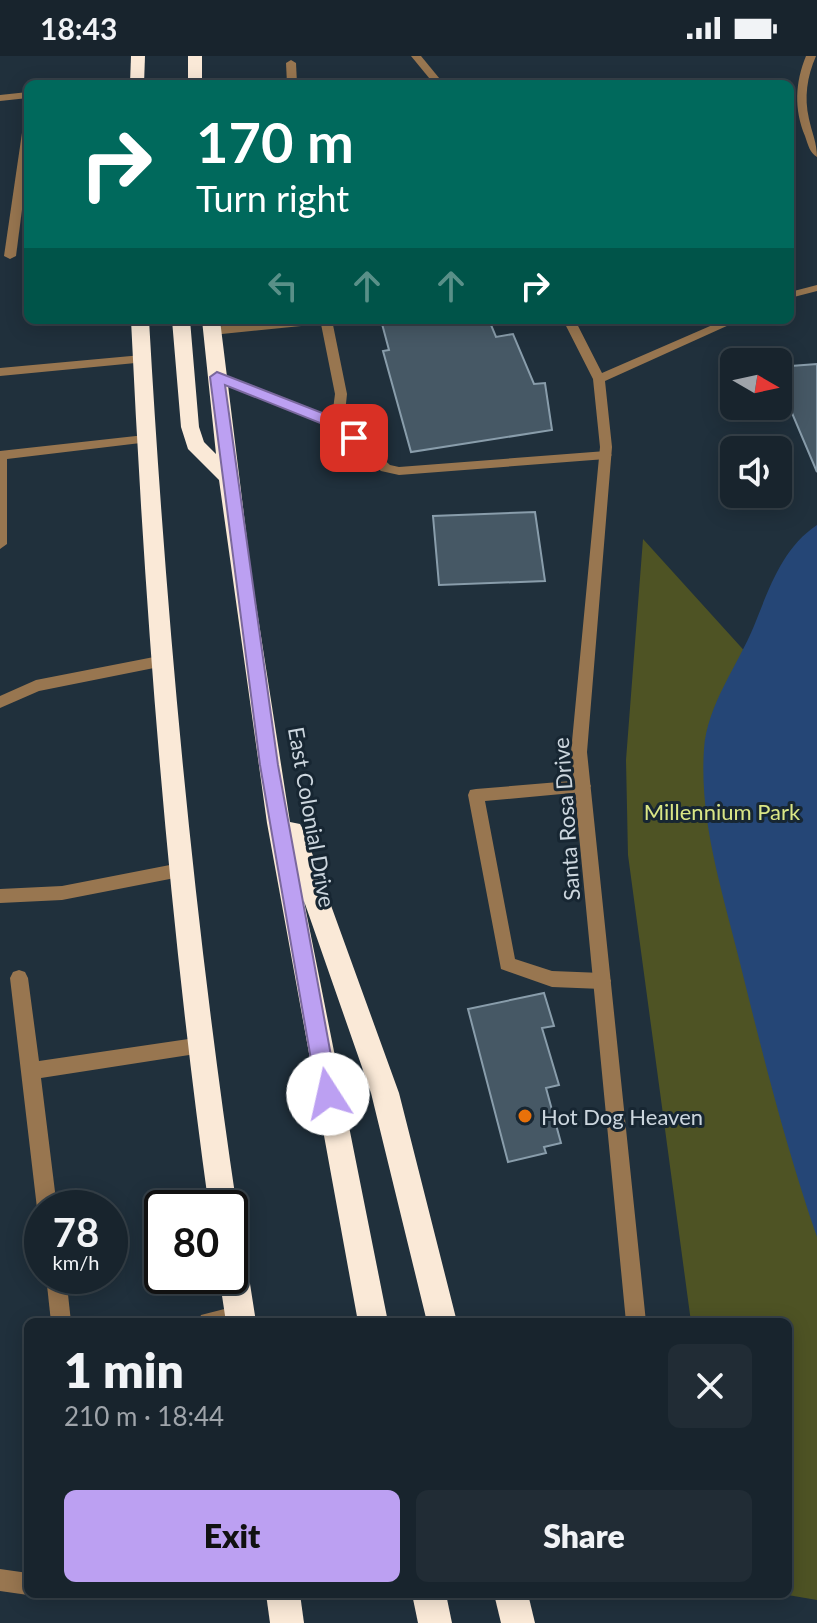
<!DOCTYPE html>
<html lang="en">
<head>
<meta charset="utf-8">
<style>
	body { margin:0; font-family:Lato,sans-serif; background:#212c35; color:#f1f3f6; height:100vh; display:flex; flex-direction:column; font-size:30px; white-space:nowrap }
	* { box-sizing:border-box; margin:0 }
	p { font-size:26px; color:#9fa4aa }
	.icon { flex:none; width:44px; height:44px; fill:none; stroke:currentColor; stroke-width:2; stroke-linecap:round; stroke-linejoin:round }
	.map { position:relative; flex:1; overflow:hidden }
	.sheet { position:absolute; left:24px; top:1262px; width:768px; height:280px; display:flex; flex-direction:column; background:#18242d; border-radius:12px; box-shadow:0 4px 20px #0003,0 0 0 2px #364149 }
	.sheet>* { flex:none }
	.guide { position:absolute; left:24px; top:24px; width:770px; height:244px; border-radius:12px; box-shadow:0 4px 20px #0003,0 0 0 2px #364149; background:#00695c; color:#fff; overflow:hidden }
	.needle { width:52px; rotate:99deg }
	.buttons { position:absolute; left:720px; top:292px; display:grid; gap:16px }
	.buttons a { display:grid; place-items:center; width:72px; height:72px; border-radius:12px; background:#18242d; box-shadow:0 4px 20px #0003,0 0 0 2px #364149; font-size:40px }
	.speed { position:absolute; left:24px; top:1134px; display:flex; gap:16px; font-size:40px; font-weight:700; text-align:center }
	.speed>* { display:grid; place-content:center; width:104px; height:104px; border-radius:50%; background:#18242d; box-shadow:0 4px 20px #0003,0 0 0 2px #364149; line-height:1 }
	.speed small { font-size:20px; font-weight:400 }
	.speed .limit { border:4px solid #111; border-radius:12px; background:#fff; color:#111 }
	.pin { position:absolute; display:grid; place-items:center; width:68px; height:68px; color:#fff; margin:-34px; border-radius:16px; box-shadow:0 4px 12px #0006 }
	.me { position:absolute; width:88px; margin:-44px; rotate:350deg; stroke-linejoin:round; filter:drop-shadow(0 0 6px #0008) }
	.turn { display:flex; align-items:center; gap:28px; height:168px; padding:0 40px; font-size:36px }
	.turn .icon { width:104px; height:104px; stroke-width:2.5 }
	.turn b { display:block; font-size:56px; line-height:68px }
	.lanes { display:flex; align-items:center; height:76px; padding:0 40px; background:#0003; justify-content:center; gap:40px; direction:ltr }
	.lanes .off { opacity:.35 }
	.round { display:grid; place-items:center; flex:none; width:84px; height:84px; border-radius:12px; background:#212c35 }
	.headline { display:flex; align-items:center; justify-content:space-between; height:136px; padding:0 40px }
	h1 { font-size:48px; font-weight:800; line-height:60px }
	.button { display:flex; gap:16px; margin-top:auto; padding:16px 40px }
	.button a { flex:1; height:92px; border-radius:12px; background:#bca0f2; color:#111; font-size:32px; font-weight:800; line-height:92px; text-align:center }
	.button a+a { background:#212c35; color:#f1f3f6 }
	.status { display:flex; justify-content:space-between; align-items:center; height:56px; padding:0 40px; background:#18242d; direction:ltr }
	.status svg { height:22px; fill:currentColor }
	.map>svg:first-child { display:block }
	.green { fill:#4e5324 }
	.water { fill:#254676 }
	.building { fill:#465865; stroke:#899dab; stroke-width:2 }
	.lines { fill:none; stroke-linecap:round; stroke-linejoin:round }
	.lane { fill:#987650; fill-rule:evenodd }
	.street { fill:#987650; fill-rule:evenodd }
	.highway { fill:#fae9d7; fill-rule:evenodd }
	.route { fill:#bca0f2; stroke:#7a689d; stroke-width:2 }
	.food-dot { fill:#e8710a; stroke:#172632; stroke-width:3 }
	.labels { text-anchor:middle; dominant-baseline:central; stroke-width:6; stroke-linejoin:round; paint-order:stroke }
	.park-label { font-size:22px; fill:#dae686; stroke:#172632 }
	.street-label { font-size:22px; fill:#ccd6de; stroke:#172632 }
	.poi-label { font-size:22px; fill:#ccd6de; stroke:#172632; text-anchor:start }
</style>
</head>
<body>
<div class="status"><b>18:43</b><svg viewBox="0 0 49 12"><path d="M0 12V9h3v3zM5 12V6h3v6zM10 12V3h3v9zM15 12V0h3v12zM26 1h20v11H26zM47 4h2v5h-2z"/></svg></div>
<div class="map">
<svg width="817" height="1567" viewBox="0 0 817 1567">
	<rect width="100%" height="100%" fill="#20303c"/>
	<path class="green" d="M643,483L817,675V1544L782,1538H788V1266H691L628,799L626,704Z"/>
	<path class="water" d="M817,469V1181C786,1091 763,1000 740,907C723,837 699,766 704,693C707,649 738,609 754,570C769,533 782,492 817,469Z"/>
	<g class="building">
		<path d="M381,264H489L496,281L513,278L534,328L545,327L552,374L411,396L383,295L389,294Z"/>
		<path d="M817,308V416L778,324V311Z"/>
		<path d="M535,456L545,525L439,529L433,460Z"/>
		<path d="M544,937L554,970L542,972L559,1029L546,1032L561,1087L544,1091L546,1097L508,1106L468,953Z"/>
	</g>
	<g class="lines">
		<g class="lane">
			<path d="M291,4L296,7L297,28H287L286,7Z"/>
			<path d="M28,36V42L0,45V39Z"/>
			<path d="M28,67V107L16,200L10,203L4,200L23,70Z"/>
			<path d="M289,264H332L347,338L344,367L390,409L399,411L606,395L612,399L606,403L399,419L381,415L334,371L211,321L213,318H221L332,361L335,338L321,268L212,279L206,275L212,271Z"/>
			<path d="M142,299L148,303L146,306L0,320V312Z"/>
			<path d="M145,379L151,383L149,386L7,403V488L0,493V395Z"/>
			<path d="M159,600L164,602L166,606L164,610L39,635L0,652V640L36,624Z"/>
			<path d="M583,724L588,725L591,730L588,735L583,736L485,745L515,903L552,915L602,917L608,919L611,925L608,931L602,933L552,931L501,913L468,739L470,734L476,733Z"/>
			<path d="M180,807L186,809L188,814L186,819L180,821L62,844L0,847V833L62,830Z"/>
			<path d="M19,914L25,916L28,922L39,1005L202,981L208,983L211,989L208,995L202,997L41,1022L57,1152H42V1159L37,1152L10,922L13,916Z"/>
			<path d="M46,1220H66L71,1266H51Z"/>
			<path d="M240,1249L247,1252L250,1259L247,1266H198L201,1259Z"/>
			<path d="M0,1513L28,1517V1538H31L28,1539L0,1535Z"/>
		</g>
		<g class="street">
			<path d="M411,0H421L444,28H434Z"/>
			<path d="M806,0H816C807,21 804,41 809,63C812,77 817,87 817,101C810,97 808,89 805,80C794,53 795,27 806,0Z"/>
			<path d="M817,229V235L790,242V236Z"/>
			<path d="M563,264H575L602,317L724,264H740L605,325L612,391L587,696L646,1266H626L571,696L600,391L593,323Z"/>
		</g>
		<g class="highway">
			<path d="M131,0H145L144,28H130Z"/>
			<rect x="188" y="0" width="14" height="28"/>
			<path d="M131,264H149C166,562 193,857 237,1152L230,1163V1152H209C168,857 145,561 131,264Z"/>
			<path d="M172,264H190L199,371L204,386L216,398L202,264H220L251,516L290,766L300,768L304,775L399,1037L457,1266H427L371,1037L304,845L388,1266H358L267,767L219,424L188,393L181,371Z"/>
			<path d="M230,1181L240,1186L245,1196L256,1266H226L219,1220H230Z"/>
			<path d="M266,1538H300L304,1567H270Z"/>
			<path d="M412,1538H446L452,1567H418Z"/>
			<path d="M494,1538H528L535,1567H501Z"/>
		</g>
	</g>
	<path class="route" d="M217,316L343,365L362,382L359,385H349L333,372L225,329L278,709L338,1038L335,1045L328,1048L320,1045L317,1038L260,709L210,321Z"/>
	<circle class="food-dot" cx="525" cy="1060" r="8"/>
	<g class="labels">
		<g class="park-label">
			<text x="722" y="755">Millennium Park</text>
		</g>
		<g class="street-label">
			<text transform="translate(312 761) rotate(80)">East Colonial Drive</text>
			<text transform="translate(566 763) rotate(-94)">Santa Rosa Drive</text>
		</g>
		<g class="poi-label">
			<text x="541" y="1060">Hot Dog Heaven</text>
		</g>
	</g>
</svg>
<div class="buttons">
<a><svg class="needle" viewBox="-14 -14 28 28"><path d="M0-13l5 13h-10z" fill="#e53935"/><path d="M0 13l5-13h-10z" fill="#9fa4aa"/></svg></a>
<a><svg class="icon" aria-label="sound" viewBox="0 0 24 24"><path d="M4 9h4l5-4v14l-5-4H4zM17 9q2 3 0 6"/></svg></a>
</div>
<div class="speed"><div>78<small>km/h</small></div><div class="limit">80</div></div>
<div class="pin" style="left:354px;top:382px;background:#d93025"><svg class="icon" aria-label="arrive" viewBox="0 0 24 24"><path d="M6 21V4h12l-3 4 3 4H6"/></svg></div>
<svg class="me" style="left:328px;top:1038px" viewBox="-20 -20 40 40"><circle r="19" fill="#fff"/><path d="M0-13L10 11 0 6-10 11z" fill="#bca0f2"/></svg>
<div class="guide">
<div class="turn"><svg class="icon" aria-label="right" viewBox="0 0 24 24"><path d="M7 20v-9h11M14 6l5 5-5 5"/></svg><div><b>170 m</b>Turn right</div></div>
<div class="lanes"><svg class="icon off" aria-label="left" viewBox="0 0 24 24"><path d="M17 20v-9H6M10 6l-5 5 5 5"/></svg><svg class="icon off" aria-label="ahead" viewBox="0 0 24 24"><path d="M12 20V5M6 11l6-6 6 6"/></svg><svg class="icon off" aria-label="ahead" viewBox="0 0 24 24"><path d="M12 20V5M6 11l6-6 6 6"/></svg><svg class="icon" aria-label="right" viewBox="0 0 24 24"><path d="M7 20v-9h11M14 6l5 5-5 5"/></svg></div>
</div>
<section class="sheet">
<div class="headline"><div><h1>1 min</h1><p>210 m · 18:44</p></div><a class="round"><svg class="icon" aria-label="close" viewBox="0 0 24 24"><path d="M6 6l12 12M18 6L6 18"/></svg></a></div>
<div class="button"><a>Exit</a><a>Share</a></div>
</section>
</div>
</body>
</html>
